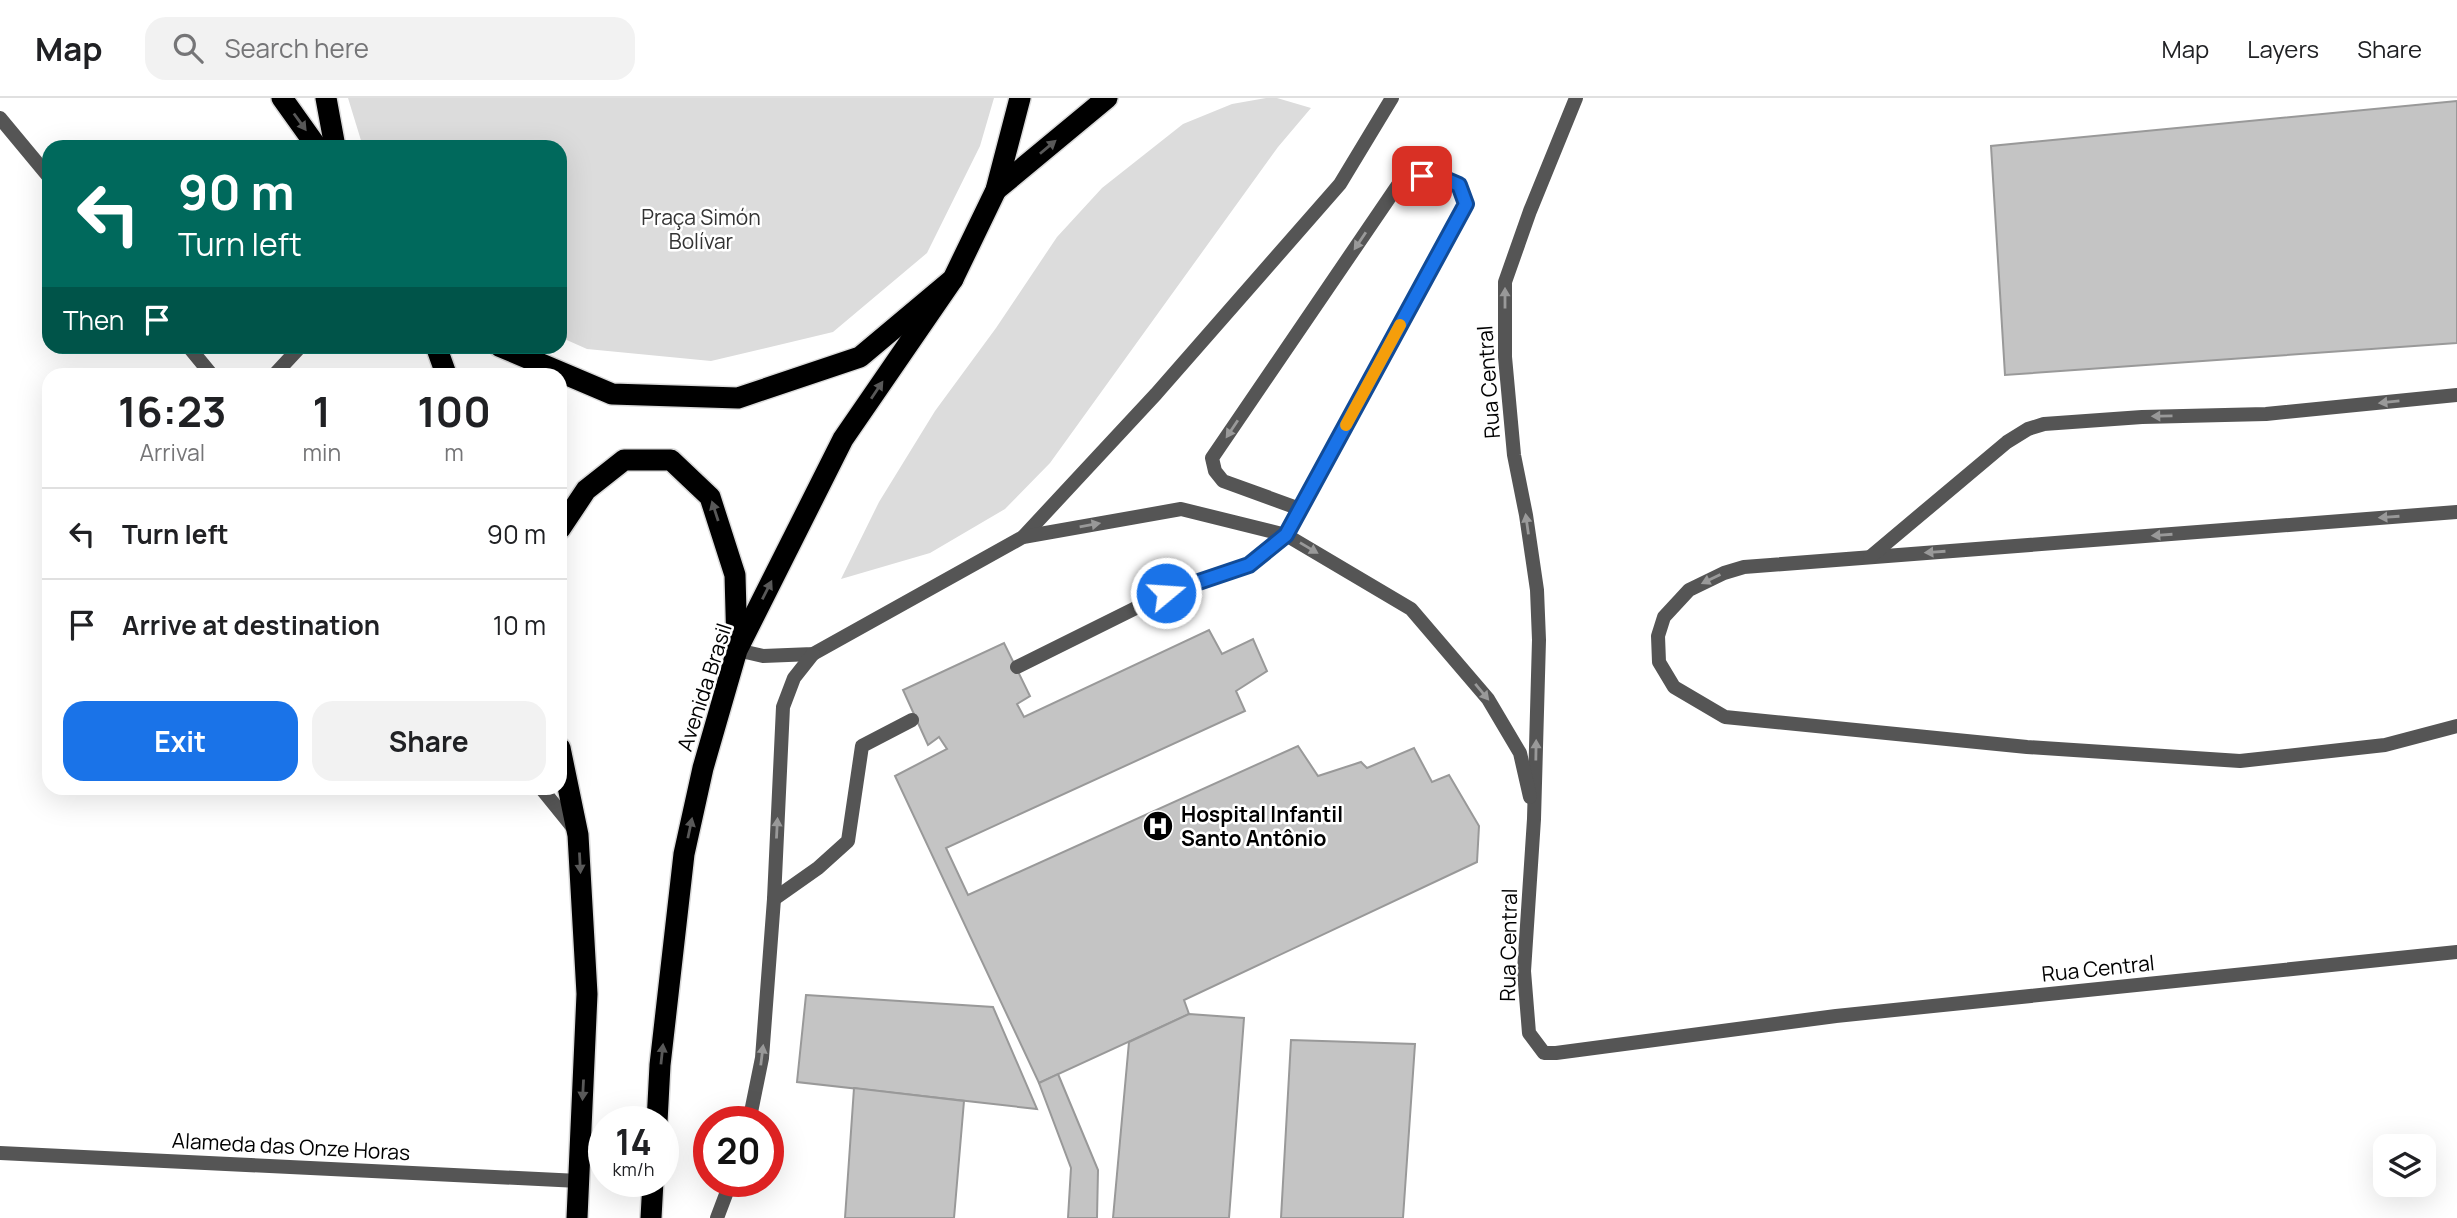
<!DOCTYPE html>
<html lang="en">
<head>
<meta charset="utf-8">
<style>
	body { margin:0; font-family:Manrope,sans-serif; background:#f2f2f2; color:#202124; height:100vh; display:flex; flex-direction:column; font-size:26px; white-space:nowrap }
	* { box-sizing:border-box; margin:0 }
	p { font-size:23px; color:#757577 }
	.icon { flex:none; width:38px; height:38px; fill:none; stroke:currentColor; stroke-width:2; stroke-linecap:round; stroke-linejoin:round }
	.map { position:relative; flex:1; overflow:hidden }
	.panel { position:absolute; left:42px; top:270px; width:525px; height:427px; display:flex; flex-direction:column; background:#fff; border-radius:21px; box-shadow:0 7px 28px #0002 }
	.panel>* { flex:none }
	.hud { position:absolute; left:42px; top:42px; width:525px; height:214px; border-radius:21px; box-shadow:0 7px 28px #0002; background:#00695c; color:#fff; overflow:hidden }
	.controls { position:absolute; left:2373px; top:1036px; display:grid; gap:14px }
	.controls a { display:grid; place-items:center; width:63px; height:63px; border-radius:14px; background:#fff; box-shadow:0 7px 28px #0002; font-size:35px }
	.speed { position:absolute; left:588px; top:1008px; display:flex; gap:14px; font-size:35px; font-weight:700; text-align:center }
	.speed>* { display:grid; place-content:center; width:91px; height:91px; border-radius:50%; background:#fff; box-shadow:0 7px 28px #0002; line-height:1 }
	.speed small { font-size:18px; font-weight:400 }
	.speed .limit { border:10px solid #d22; background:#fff; color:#111 }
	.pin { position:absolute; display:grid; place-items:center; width:60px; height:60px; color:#fff; margin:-30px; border-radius:14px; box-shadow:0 4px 10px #0006 }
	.me { position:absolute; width:77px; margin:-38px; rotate:72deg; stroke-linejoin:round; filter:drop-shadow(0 0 5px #0008) }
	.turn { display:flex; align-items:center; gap:24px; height:147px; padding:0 21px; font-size:32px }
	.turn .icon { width:91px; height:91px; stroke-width:2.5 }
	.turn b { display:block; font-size:49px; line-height:60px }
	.then { display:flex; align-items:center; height:66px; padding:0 21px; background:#0003; gap:14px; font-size:26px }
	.eta { display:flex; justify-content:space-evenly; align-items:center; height:119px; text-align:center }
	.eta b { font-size:42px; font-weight:700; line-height:49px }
	.action { display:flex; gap:14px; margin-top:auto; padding:14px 21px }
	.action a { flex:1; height:80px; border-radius:21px; background:#1a73e8; color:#fff; font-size:28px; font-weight:700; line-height:80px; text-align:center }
	.action a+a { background:#f2f2f2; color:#202124 }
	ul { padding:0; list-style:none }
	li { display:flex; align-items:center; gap:21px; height:91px; padding:0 21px; border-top:2px solid #e0e0e0 }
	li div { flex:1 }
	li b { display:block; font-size:26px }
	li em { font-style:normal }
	header { display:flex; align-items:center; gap:42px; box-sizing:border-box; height:98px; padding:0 35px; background:#fff; border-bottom:2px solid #e0e0e0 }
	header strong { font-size:33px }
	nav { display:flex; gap:38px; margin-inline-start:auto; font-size:24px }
	.search { width:490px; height:63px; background:#f2f2f2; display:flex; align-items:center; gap:18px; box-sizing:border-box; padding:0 24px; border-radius:21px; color:#757577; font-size:26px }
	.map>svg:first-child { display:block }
	.green { fill:#dcdcdc }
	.building { fill:#c4c4c4; stroke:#999; stroke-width:2 }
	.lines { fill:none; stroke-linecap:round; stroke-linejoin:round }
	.highway-casing { stroke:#dbdbdb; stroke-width:24 }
	.lane { stroke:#555; stroke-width:14 }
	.street { stroke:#555; stroke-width:14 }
	.highway { stroke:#000; stroke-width:21 }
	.oneway { fill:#595959 }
	.oneway2 { fill:#999 }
	.route-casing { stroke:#114b97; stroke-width:18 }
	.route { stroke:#1a73e8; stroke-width:12 }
	.slow { stroke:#f59e0b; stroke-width:12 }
	.labels { text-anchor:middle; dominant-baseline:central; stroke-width:5; stroke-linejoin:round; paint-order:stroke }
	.park-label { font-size:21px; fill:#333; stroke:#fff }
	.street-label { font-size:21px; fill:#000; stroke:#fff }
	.poi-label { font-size:21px; font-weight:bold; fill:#000; stroke:#fff; text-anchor:start }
</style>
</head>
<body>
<header>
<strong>Map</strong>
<div class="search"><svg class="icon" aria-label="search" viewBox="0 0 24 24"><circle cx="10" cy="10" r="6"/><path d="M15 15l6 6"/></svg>Search here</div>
<nav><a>Map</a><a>Layers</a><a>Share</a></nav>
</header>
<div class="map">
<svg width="2457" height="1120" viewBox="0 0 2457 1120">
	<rect width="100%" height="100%" fill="#fff"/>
	<g class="green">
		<path d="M348,0H994L980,48L927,155L833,234L711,263L587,251L560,239V49H363Z"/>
		<path d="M1266,0H1277L1311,10L1278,49L1050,365L1005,411L930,455L841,481L879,404L935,313L996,230L1057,139L1102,90L1183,26L1232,6Z"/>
	</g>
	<g class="building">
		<path d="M2457,3V245L2005,277L1991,48Z"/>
		<path d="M1209,532L1222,556L1253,541L1267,573L1236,593L1245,613L946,750L968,797L1298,648L1318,678L1361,664L1367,670L1414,650L1432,684L1449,677L1479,728L1477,764L1184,902L1189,916L1039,985L895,678L947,651L939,639L928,647L903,592L1004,545L1030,598L1017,606L1024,619Z"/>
		<path d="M806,897L993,909L1037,1011L797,984Z"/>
		<path d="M1189,916L1244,920L1229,1120H1113L1129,944Z"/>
		<path d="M1291,942L1415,946L1403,1120H1281Z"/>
		<path d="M1058,976L1098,1072L1097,1120H1068L1071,1070L1039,985Z"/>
		<path d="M854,990L964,1003L954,1120H845Z"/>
	</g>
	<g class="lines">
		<g class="highway-casing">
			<g id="highway">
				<path d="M282,0L317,49"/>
				<path d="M326,0L335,49"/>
				<path d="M996,92L1107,0"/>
				<path d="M436,248L446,276"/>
				<path d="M499,248L612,296L738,300L860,259L953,181L996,92L1020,0"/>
				<path d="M560,431L586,392L624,362H671L710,399L735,477L737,550"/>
				<path d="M560,650L578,737L587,896L577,1120"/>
				<path d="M657,1024L660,967L684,756L703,670L737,552L843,341L953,181"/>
				<path d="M651,1120L653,1083"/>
			</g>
		</g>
		<g class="lane">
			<path d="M2457,414L1744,469L1724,475L1689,492L1664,519L1658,538L1659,564L1674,589L1725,619L2027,649L2240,663L2385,647L2457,628"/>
			<path d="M1023,439L1156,296L1340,86L1392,0"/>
			<path d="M1017,569L1166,495L1249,467L1286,437L1466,106L1459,87C1434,75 1423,77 1398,87L1212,360L1215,373L1223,383L1300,411"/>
			<path d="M774,801L818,770L848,743L862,648L912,622"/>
		</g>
		<g class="street">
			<path d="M1576,0L1530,113L1505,184V259L1514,357L1526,417L1537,492L1539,542L1534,721L1524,873L1529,935L1544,955H1556L1836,918L2457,854"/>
			<path d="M0,20L49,79"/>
			<path d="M188,248L211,276"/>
			<path d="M275,276L301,248"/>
			<path d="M1870,459L2007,344L2028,331L2044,326L2142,319L2266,316L2457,297"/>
			<path d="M737,552L763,558L813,556L1023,439L1181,411L1286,437L1411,511L1488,601L1520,655L1530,699"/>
			<path d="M541,690L575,732"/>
			<path d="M749,1024L762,960L774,801L783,609L794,580L813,556"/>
			<path d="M0,1055L579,1083"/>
			<path d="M717,1120L731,1083"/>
		</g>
		<use href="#highway" class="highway"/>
	</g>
	<defs><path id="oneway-solid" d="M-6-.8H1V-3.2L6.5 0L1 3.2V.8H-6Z" transform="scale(1.75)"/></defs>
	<g class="oneway">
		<use href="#oneway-solid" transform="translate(300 24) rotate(54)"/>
		<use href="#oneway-solid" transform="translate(1048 49) rotate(-40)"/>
		<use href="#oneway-solid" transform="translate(877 292) rotate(-56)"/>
		<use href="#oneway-solid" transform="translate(715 413) rotate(-108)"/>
		<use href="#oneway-solid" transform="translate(767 492) rotate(-63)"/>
		<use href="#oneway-solid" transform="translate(690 730) rotate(-78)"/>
		<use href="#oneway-solid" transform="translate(580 765) rotate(87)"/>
		<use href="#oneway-solid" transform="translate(662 956) rotate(-84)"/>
		<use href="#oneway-solid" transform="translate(583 992) rotate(93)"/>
	</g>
	<g class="oneway2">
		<use href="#oneway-solid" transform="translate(1360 143) rotate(124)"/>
		<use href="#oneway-solid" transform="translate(1505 200) rotate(-90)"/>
		<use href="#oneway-solid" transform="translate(2389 304) rotate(174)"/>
		<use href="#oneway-solid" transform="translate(2162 318) rotate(179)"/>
		<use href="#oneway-solid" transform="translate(1232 331) rotate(124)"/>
		<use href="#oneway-solid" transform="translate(2389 419) rotate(176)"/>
		<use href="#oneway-solid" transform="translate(1527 426) rotate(-98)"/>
		<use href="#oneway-solid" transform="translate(1090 427) rotate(-10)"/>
		<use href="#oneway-solid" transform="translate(2162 437) rotate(176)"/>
		<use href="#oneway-solid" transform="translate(1309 450) rotate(31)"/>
		<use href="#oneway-solid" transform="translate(1935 454) rotate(176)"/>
		<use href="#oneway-solid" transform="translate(1711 481) rotate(154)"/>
		<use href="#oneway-solid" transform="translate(1482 594) rotate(50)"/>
		<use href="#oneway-solid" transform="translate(1536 652) rotate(-89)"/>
		<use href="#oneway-solid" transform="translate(777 730) rotate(-87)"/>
		<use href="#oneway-solid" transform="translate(762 957) rotate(-83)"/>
	</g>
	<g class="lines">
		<g class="route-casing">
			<path id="route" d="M1166,495L1249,467L1286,437L1466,106L1459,87L1445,81L1422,78"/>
		</g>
		<use href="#route" class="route"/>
		<path class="slow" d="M1346,327L1400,227"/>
	</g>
	<defs>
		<g id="hospital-disc" transform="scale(1.575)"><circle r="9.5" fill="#000" stroke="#fff"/><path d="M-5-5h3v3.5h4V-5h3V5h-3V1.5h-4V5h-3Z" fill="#fff"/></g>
	</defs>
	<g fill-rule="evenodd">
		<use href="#hospital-disc" x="1158" y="728"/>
	</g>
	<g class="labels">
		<g class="park-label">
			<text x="701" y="119">Praça Simón<tspan x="701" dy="24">Bolívar</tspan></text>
		</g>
		<g class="street-label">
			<text transform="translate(1488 284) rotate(-94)">Rua Central</text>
			<text transform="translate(704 589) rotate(-72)">Avenida Brasil</text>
			<text transform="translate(1508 847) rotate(-89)">Rua Central</text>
			<text transform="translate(2098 870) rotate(-6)">Rua Central</text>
			<text transform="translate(291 1048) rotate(3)">Alameda das Onze Horas</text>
		</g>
		<g class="poi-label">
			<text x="1181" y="716">Hospital Infantil<tspan x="1181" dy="24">Santo Antônio</tspan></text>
		</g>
	</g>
</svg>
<div class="controls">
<a><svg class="icon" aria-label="layers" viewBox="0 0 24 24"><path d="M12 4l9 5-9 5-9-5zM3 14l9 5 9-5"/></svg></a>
</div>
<div class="speed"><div>14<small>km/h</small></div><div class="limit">20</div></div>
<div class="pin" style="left:1422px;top:78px;background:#d93025"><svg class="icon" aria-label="arrive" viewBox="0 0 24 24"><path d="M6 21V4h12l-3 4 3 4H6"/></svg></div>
<svg class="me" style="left:1166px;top:495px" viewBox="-20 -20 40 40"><circle r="17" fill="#1a73e8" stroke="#fff" stroke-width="3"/><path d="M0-11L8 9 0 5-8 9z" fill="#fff"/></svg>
<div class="hud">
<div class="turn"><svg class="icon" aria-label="left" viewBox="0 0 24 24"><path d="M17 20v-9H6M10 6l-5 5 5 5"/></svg><div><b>90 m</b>Turn left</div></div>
<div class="then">Then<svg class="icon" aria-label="arrive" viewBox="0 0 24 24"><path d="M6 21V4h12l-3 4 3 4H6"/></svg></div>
</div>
<section class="panel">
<div class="eta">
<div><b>16:23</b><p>Arrival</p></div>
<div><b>1</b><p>min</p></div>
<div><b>100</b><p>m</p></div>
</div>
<ul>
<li><svg class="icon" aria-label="left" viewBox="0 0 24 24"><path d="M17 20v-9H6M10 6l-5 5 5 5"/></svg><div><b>Turn left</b></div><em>90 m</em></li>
<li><svg class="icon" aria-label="arrive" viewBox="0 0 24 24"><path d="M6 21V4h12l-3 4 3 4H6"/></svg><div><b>Arrive at destination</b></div><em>10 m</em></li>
</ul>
<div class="action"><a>Exit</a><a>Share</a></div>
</section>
</div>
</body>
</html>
